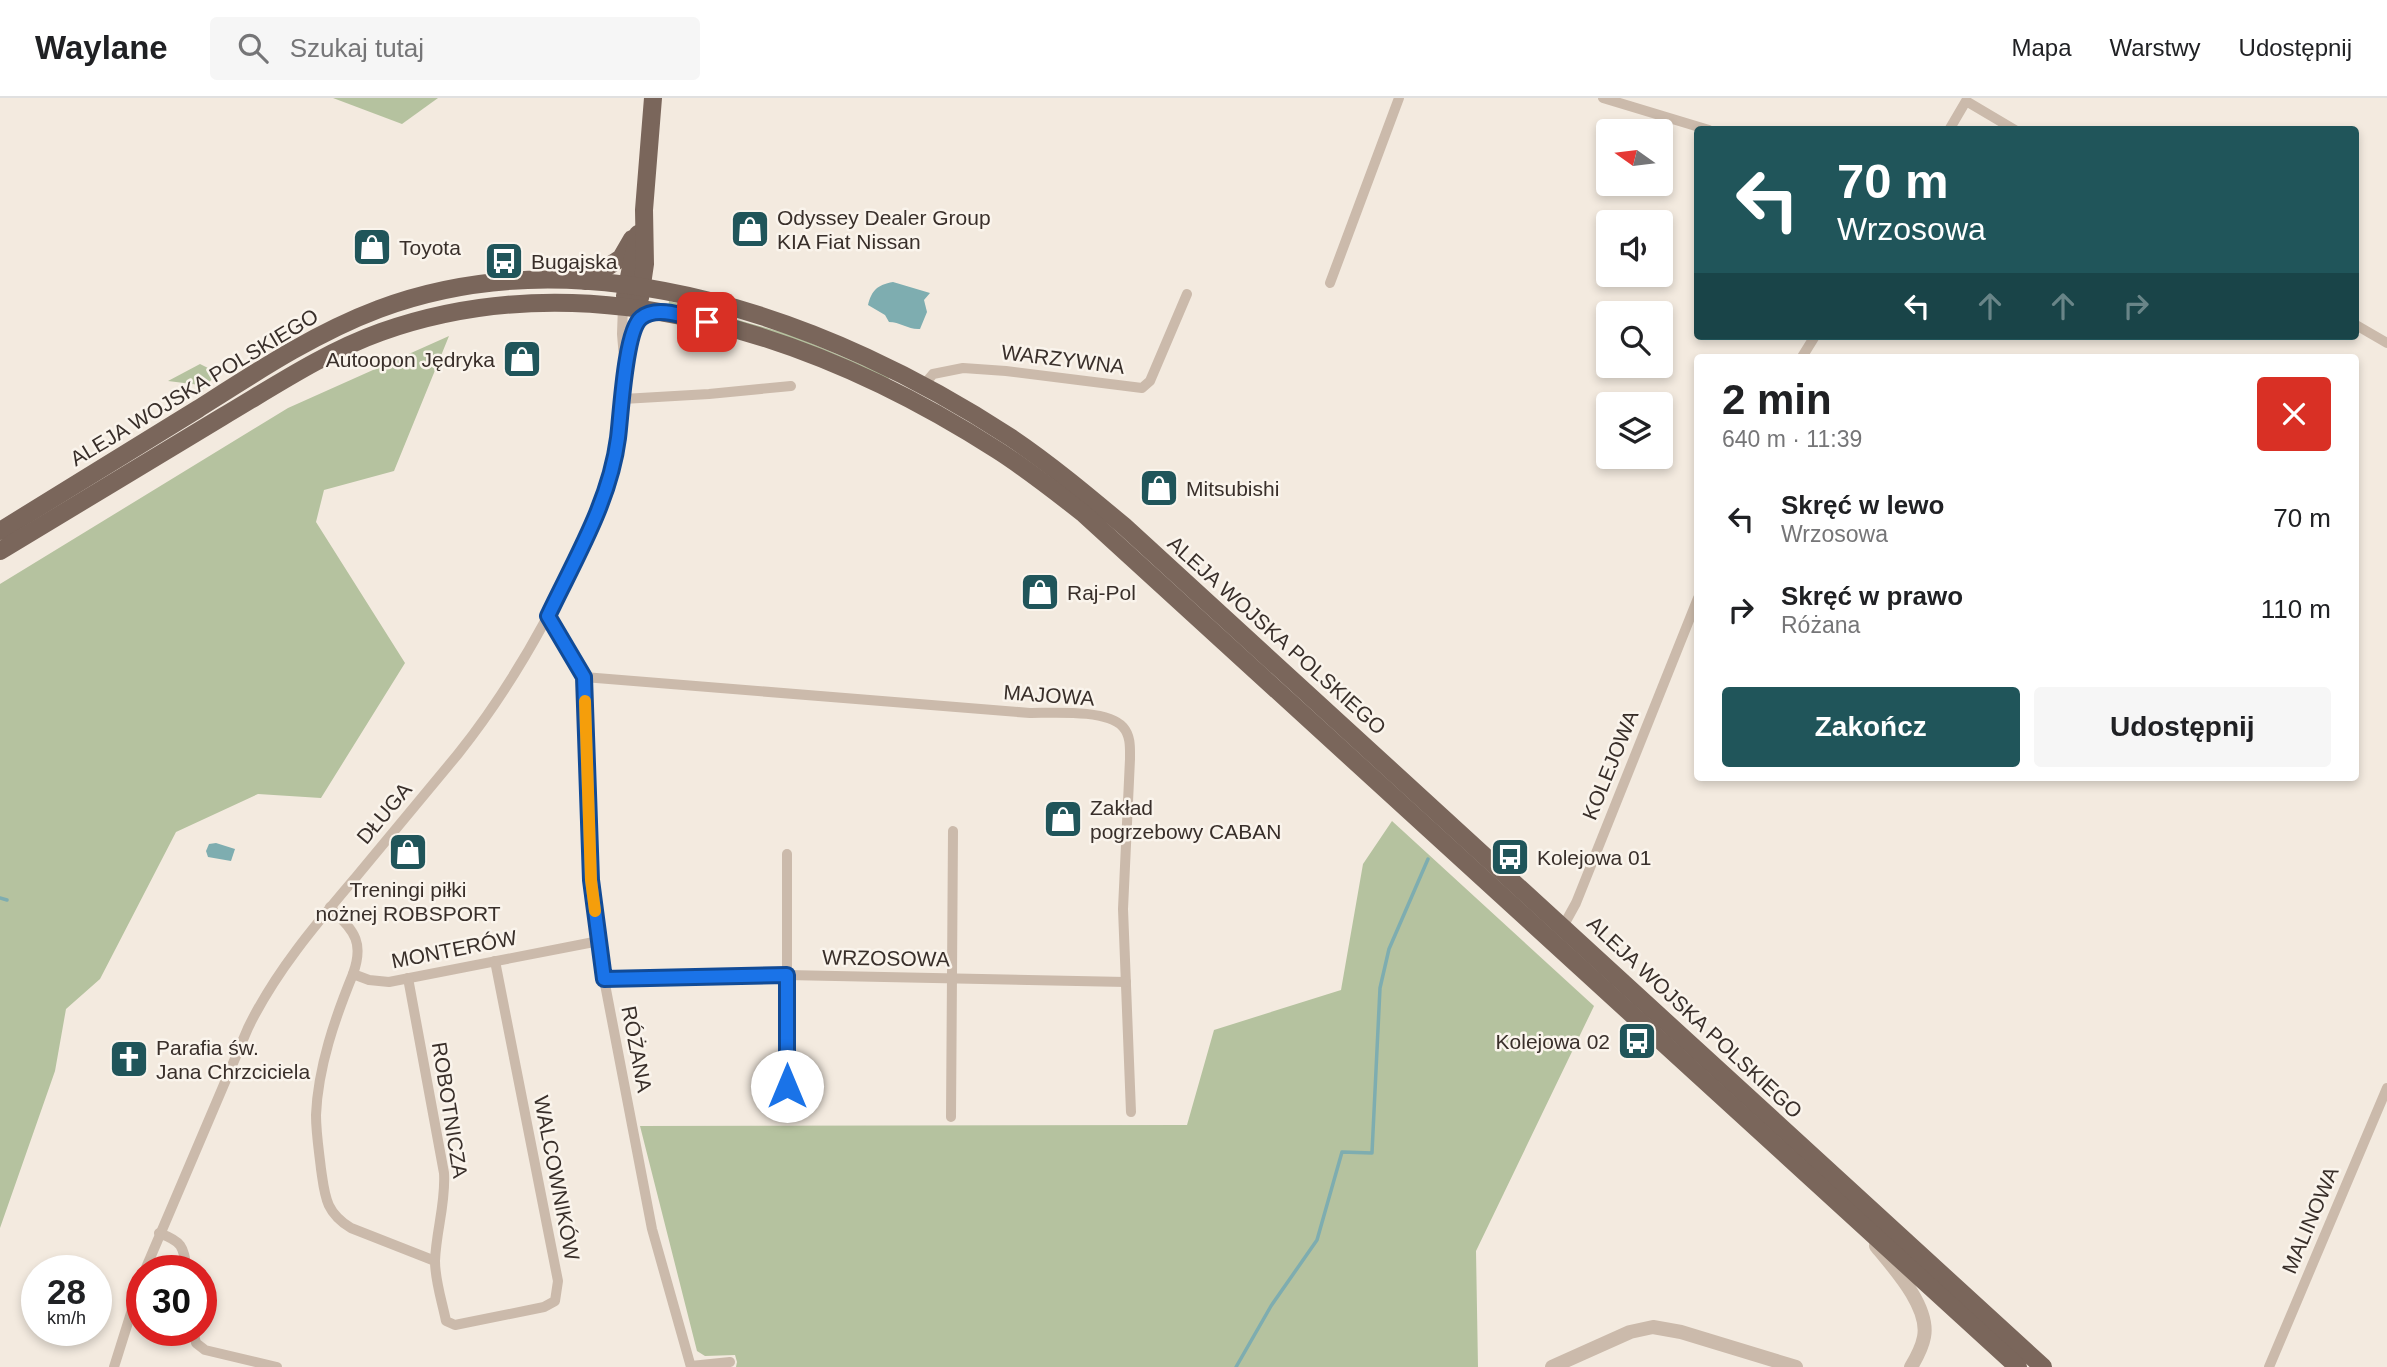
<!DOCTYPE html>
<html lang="pl">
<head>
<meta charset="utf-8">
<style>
	body { margin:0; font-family:Helvetica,sans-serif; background:#f6f6f6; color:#202124; height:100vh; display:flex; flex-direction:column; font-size:26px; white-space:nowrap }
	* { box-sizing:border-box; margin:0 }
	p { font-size:23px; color:#757577 }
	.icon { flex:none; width:38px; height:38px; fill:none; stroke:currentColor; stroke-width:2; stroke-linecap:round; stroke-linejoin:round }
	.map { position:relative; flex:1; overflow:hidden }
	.side { position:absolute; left:1694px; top:256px; width:665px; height:427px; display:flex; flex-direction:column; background:#fff; border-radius:7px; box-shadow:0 4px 10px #0003 }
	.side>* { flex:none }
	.top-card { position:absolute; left:1694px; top:28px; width:665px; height:214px; border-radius:7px; box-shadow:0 4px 10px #0003; background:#20555a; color:#fff; overflow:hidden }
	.needle { width:46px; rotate:284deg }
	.tools { position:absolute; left:1596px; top:21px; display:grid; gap:14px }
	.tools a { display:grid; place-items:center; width:77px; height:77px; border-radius:7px; background:#fff; box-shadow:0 4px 10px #0003; font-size:35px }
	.speed { position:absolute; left:21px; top:1157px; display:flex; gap:14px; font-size:35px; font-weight:700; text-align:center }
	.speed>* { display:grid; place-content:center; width:91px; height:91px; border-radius:50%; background:#fff; box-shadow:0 4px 10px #0003; line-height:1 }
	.speed small { font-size:18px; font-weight:400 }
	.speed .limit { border:10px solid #d22; background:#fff; color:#111 }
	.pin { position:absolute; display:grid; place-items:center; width:60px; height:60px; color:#fff; margin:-30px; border-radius:14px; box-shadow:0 4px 10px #0006 }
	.me { position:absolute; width:77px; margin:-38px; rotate:0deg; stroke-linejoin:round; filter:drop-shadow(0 0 5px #0008) }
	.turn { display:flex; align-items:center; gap:24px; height:147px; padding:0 28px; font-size:32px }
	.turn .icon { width:91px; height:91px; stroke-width:2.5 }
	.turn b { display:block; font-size:49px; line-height:60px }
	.lanes { display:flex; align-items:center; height:66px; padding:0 28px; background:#0003; justify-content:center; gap:35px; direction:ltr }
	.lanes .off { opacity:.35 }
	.round { display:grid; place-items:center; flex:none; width:74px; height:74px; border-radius:7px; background:#f6f6f6 }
	.summary { display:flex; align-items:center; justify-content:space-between; height:119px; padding:0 28px }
	h1 { font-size:42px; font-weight:600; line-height:52px }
	.button { display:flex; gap:14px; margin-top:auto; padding:14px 28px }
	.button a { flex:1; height:80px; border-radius:7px; background:#20555a; color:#fff; font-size:28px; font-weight:600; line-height:80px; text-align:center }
	.button a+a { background:#f6f6f6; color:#202124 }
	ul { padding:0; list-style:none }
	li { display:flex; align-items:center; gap:21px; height:91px; padding:0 28px }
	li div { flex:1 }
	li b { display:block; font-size:26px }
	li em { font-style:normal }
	header { display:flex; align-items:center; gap:42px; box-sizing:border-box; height:98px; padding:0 35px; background:#fff; border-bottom:2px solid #e0e0e0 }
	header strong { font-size:33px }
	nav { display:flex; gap:38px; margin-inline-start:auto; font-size:24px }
	.search { width:490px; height:63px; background:#f6f6f6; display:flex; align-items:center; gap:18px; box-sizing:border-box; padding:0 24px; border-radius:7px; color:#757577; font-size:26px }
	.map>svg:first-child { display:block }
	.green { fill:#b5c29f }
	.water { fill:#7eadb0 }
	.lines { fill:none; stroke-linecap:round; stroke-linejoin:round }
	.stream { stroke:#7eadb0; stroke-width:3.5 }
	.minor { stroke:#cbbaab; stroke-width:10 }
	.tertiary { stroke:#cbbaab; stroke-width:14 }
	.primary { stroke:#7a665b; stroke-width:18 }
	.route-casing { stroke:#114b97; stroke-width:18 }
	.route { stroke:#1a73e8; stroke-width:12 }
	.slow { stroke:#f59e0b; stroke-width:12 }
	.labels { text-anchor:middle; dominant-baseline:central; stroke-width:5; stroke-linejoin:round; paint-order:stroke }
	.poi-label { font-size:21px; fill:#392f2a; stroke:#faf4ec; text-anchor:start }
	.street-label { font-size:21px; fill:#392f2a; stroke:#faf4ec }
</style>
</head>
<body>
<header>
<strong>Waylane</strong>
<div class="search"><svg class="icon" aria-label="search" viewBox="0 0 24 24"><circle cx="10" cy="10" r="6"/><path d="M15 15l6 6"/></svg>Szukaj tutaj</div>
<nav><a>Mapa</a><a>Warstwy</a><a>Udostępnij</a></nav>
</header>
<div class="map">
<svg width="2387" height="1269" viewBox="0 0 2387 1269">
	<rect width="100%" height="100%" fill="#f3eadf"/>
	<g class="green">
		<path d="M333,0H438L402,26Z"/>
		<path d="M669,203L792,237L890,279L887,283L668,210Z"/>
		<path d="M449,238L394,373L324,392L316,424L405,565L321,700L258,696L176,734L100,881L66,911L55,973L0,1130V486L288,310Z"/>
		<path d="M200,266L208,270L213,280L202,292L200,287L168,283Z"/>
		<path d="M1392,723L1594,908L1476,1153L1478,1269H736L737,1264L735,1257L705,1258L697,1253L640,1028L1187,1027L1214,932L1341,892L1363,766Z"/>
	</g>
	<g class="water">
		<path d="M893,184L930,195L924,202L927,214L920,231C909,232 900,224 889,224L885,217L868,207C872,192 877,187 893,184Z"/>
		<path d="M216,745L235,751L231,763L208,759L206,753L209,746Z"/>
	</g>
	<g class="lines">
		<g class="stream">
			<path d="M0,800L7,802"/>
			<path d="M1236,1269L1271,1208L1317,1142L1342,1054L1372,1055L1380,890L1389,851L1428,761"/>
		</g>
		<g class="minor">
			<path d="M1603,0L1709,32"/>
			<path d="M1949,32L1966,3L2015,32"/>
			<path d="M1330,185L1399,0"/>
			<path d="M623,208L622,236L624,260"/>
			<path d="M2356,227L2387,245"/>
			<path d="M1802,259L1815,238"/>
			<path d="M923,288L933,276L963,270L1006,273L1142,290L1150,283L1187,196"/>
			<path d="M623,301L709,296L791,288"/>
			<path d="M548,518L584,579L591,782L604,881L652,1131L691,1269"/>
			<path d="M584,579L1030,615C1053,615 1107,611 1123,629C1131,638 1130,650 1130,661L1123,811L1131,1014"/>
			<path d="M330,809C353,833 365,842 353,876L369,882L389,884L599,843"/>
			<path d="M1560,834L1576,805L1698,500"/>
			<path d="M353,876C335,920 318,969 316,1017C316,1035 319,1053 321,1071C325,1098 325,1114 351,1130L435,1163"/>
			<path d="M408,880L444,1075C446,1105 436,1133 435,1163C435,1183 442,1203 446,1223L455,1227L544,1209L555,1203L558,1183L495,863"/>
			<path d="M604,881L787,877L1126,884"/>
			<path d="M787,988V756"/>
			<path d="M951,1019L953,733"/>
			<path d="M159,1135C183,1144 183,1148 187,1172"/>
			<path d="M145,1172L248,930C275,874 316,826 356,779C390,738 424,697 458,656C524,573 571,480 610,382L615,360L625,273L634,229L641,219L652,214"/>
			<path d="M193,1232L196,1245L205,1252L277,1269"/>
			<path d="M691,1268L730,1264"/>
			<path d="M114,1269L142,1180"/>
			<path d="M2269,1269L2387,990"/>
		</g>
		<g class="tertiary">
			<path d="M1876,1148C1894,1170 1930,1209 1924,1239C1922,1250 1917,1259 1911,1269"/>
			<path d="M1552,1269L1630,1234L1653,1229L1681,1234L1796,1269"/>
		</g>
		<g class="primary">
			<path d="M586,183L621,160L632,141"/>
			<path d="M625,198L638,136"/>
			<path d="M640,200L645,166L644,112L653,0"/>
			<path d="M0,433C66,392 132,352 198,311C256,274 315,235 379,211C588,133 833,223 1010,339C1050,366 1087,397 1124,428L2043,1269"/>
			<path d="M0,453C74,408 148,364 222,319C273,289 325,254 381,234C590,160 818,237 997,352C1027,371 1056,394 1084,416L2018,1269"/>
		</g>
	</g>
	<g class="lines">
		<g class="route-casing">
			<path id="route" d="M707,224C689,220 657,206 641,220C625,233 621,317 618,340C610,403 575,461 548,518L584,579L591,782L604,881L787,877V988"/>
		</g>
		<use href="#route" class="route"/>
		<path class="slow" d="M585,603L591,782L595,813"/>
	</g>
	<defs>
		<g id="shop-square" transform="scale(2.0125)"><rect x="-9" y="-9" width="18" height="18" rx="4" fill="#20555a" stroke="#faf4ec"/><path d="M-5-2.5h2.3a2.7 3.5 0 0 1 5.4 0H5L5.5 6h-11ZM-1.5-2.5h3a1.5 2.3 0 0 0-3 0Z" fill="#fff"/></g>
		<g id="bus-square" transform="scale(2.0125)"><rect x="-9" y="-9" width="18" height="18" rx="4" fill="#20555a" stroke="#faf4ec"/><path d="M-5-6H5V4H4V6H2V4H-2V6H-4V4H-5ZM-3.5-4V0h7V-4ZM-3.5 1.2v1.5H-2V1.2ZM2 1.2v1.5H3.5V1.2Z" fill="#fff"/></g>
		<g id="church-square" transform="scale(2.0125)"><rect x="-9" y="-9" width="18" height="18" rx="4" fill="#20555a" stroke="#faf4ec"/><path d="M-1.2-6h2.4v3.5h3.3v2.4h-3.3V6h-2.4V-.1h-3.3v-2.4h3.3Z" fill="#fff"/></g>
	</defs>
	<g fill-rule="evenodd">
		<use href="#shop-square" x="750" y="131"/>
		<use href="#shop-square" x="372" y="149"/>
		<use href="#bus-square" x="504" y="163"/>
		<use href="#shop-square" x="522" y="261"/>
		<use href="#shop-square" x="1159" y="390"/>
		<use href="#shop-square" x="1040" y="494"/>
		<use href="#shop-square" x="1063" y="721"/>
		<use href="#shop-square" x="408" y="754"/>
		<use href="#bus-square" x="1510" y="759"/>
		<use href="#bus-square" x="1637" y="943"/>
		<use href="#church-square" x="129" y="961"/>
	</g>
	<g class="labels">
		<g class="poi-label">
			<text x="777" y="119">Odyssey Dealer Group<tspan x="777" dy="24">KIA Fiat Nissan</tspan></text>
			<text x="399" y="149">Toyota</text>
			<text x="531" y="163">Bugajska</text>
			<text x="495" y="261" text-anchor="end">Autoopon Jędryka</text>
			<text x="1186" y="390">Mitsubishi</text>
			<text x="1067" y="494">Raj-Pol</text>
			<text x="1090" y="709">Zakład<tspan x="1090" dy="24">pogrzebowy CABAN</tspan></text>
			<text x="1537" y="759">Kolejowa 01</text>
			<text x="408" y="791" text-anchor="middle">Treningi piłki<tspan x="408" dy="24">nożnej ROBSPORT</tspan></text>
			<text x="1610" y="943" text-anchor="end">Kolejowa 02</text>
			<text x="156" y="949">Parafia św.<tspan x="156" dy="24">Jana Chrzciciela</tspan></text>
		</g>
		<g class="street-label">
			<text transform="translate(1063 261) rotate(7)">WARZYWNA</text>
			<text transform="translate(194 289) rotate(-31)">ALEJA WOJSKA POLSKIEGO</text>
			<text transform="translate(1277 537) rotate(42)">ALEJA WOJSKA POLSKIEGO</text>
			<text transform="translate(1049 597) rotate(4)">MAJOWA</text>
			<text transform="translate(1610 667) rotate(-68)">KOLEJOWA</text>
			<text transform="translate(384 715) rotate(-50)">DŁUGA</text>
			<text transform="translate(454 851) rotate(-11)">MONTERÓW</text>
			<text transform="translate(886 860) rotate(1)">WRZOSOWA</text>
			<text transform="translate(1695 919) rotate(43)">ALEJA WOJSKA POLSKIEGO</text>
			<text transform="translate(637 951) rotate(79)">RÓŻANA</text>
			<text transform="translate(450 1012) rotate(81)">ROBOTNICZA</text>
			<text transform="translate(557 1080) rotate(79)">WALCOWNIKÓW</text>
			<text transform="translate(2310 1122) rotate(-67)">MALINOWA</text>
		</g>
	</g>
</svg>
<div class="tools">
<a><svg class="needle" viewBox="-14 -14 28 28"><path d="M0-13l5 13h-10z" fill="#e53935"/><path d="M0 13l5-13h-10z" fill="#757577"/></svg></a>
<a><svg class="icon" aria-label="sound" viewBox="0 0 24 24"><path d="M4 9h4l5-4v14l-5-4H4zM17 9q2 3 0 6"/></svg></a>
<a><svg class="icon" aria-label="search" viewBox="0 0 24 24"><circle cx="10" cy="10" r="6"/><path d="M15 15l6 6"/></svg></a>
<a><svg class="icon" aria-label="layers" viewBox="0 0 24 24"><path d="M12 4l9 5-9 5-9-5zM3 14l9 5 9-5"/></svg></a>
</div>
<div class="speed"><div>28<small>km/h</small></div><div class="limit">30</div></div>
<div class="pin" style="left:707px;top:224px;background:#d93025"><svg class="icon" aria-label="arrive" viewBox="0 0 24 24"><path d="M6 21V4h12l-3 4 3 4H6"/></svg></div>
<svg class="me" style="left:787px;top:988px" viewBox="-20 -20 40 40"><circle r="19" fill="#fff"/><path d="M0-13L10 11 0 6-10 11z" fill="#1a73e8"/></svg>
<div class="top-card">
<div class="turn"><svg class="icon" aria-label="left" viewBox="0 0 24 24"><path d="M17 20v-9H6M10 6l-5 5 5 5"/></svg><div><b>70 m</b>Wrzosowa</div></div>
<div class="lanes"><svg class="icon" aria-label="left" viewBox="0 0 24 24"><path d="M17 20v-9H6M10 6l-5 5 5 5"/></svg><svg class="icon off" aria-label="ahead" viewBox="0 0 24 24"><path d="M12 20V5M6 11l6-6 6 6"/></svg><svg class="icon off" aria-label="ahead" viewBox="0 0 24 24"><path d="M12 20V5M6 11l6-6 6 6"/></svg><svg class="icon off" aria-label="right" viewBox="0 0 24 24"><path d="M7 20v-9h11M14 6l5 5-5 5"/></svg></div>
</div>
<section class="side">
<div class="summary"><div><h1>2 min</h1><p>640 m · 11:39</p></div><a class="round" style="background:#d93025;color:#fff"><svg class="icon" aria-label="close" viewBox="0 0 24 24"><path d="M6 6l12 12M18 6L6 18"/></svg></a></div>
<ul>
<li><svg class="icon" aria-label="left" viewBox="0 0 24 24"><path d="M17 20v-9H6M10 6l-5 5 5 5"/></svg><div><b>Skręć w lewo</b><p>Wrzosowa</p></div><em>70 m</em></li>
<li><svg class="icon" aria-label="right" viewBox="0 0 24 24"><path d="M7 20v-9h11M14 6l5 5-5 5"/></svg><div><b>Skręć w prawo</b><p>Różana</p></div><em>110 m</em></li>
</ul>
<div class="button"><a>Zakończ</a><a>Udostępnij</a></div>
</section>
</div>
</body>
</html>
